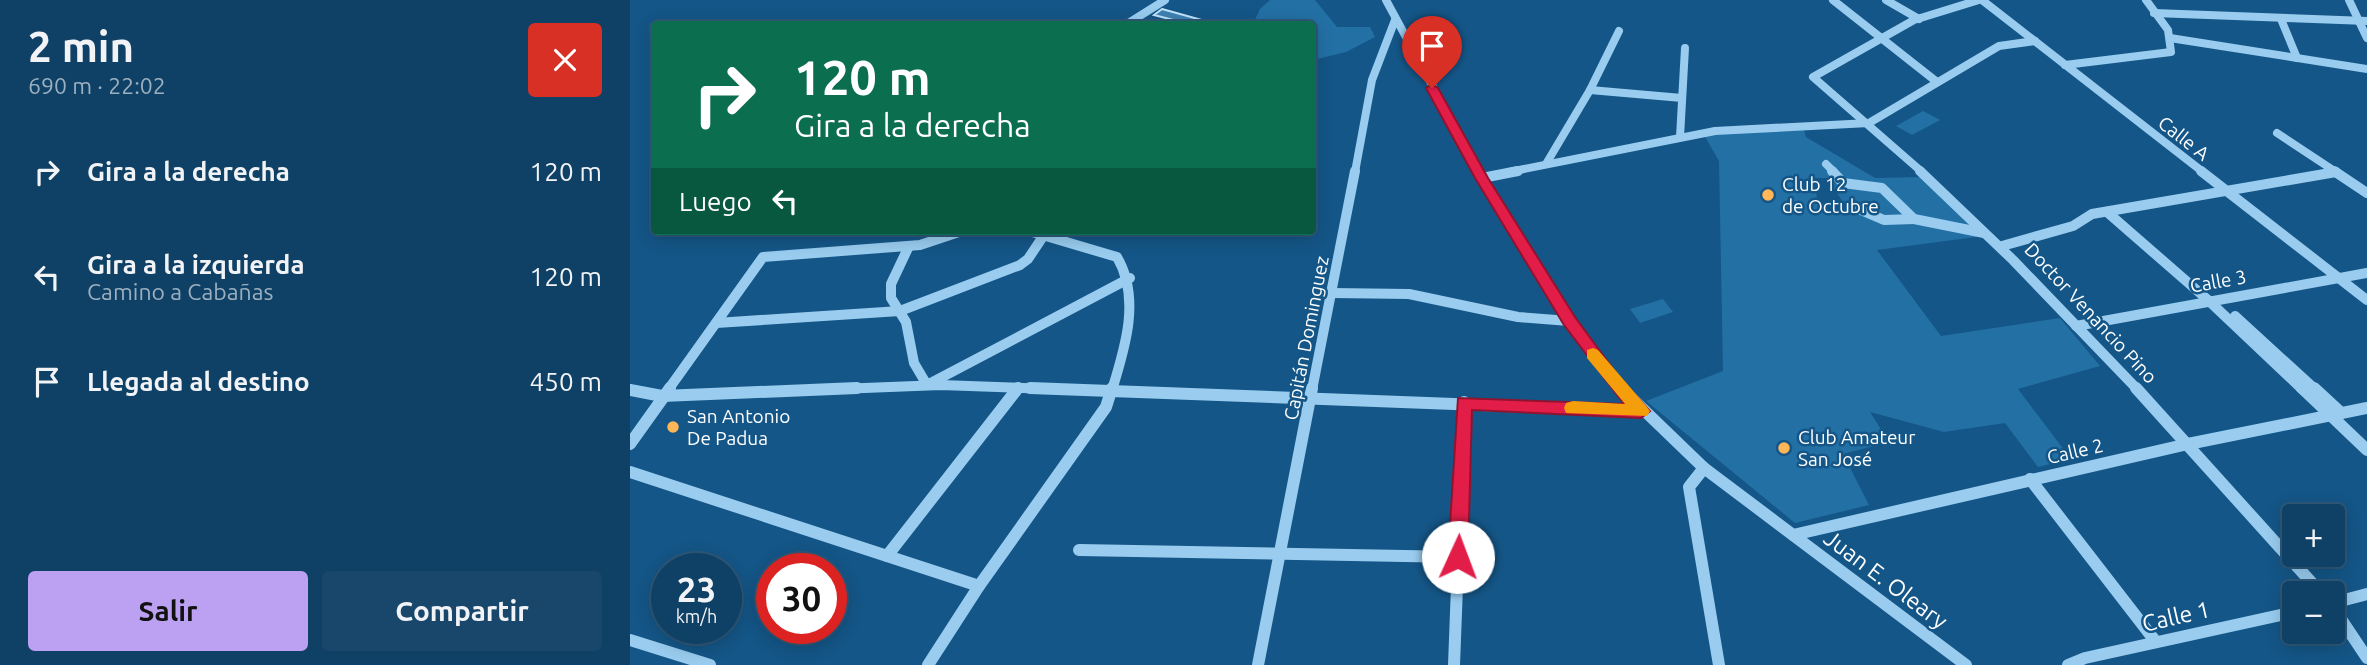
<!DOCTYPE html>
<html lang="es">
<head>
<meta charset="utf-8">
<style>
	body { margin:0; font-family:Ubuntu,sans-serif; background:#18476b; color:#f1f3f6; height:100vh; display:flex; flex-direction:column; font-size:26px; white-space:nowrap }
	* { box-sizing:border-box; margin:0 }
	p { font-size:23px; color:#9bafbf }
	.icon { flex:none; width:38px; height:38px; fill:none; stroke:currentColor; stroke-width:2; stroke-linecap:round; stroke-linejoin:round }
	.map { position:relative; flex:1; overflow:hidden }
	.panel { display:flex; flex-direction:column; background:#0f4065; width:630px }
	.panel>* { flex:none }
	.top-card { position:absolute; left:21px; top:21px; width:665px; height:214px; border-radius:7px; box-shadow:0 4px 18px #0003,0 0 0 2px #2f5979; background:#0b6e4f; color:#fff; overflow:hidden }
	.tools { position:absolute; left:1652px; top:504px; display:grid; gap:14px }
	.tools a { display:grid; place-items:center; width:63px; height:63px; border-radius:7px; background:#0f4065; box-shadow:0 4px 18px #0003,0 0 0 2px #2f5979; font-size:35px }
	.speed { position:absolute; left:21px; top:553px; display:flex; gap:14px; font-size:35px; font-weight:700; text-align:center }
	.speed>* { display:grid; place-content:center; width:91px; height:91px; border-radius:50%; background:#0f4065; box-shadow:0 4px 18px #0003,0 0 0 2px #2f5979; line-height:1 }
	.speed small { font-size:18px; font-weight:400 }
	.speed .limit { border:10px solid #d22; background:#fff; color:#111 }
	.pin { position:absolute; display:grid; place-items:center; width:60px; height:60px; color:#fff; margin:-72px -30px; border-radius:50% 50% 50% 0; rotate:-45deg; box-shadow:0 0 7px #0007 }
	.pin .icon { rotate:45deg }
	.me { position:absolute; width:77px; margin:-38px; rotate:2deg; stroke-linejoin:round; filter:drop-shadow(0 0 5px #0008) }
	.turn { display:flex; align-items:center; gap:24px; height:147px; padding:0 28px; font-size:32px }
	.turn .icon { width:91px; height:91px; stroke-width:2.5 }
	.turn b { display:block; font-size:49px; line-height:60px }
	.then { display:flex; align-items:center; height:66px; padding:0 28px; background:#0003; gap:14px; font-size:26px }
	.round { display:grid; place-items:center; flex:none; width:74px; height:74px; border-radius:7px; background:#18476b }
	.summary { display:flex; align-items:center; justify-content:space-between; height:119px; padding:0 28px }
	h1 { font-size:42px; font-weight:600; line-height:52px }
	.button { display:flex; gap:14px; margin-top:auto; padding:14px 28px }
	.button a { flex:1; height:80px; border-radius:7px; background:#bca0f2; color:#111; font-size:28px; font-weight:600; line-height:80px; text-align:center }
	.button a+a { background:#18476b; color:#f1f3f6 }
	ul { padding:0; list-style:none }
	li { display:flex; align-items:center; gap:21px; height:105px; padding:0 28px }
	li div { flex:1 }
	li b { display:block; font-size:26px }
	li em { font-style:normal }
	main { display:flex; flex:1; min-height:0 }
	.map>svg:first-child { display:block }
	.green { fill:#2370a5; fill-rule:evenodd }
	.building { fill:#3d81b1; stroke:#bfe3fb; stroke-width:2 }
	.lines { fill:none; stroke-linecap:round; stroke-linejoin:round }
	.minor-far2 { stroke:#99ccef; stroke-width:8 }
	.minor-far1 { stroke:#99ccef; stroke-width:10 }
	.minor { stroke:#99ccef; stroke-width:12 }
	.route { fill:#e11d48; stroke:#92132f; stroke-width:2 }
	.slow { fill:#f59e0b }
	.poi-dot { fill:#ffb657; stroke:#145687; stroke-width:2.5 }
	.labels { text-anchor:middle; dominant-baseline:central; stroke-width:5; stroke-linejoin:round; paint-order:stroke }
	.street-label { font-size:19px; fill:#fff; stroke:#145687 }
	.poi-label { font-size:19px; fill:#fff; stroke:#145687; text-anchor:start }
	.near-street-label { font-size:23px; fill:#fff; stroke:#145687 }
</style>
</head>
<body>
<main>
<section class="panel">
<div class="summary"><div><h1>2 min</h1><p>690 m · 22:02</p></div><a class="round" style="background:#d93025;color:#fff"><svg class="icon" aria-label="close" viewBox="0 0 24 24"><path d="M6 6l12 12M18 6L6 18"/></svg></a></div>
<ul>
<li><svg class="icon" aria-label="right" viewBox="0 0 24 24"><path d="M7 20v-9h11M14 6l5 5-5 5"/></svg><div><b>Gira a la derecha</b></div><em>120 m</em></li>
<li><svg class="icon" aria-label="left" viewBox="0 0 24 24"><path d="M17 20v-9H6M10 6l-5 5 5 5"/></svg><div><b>Gira a la izquierda</b><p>Camino a Cabañas</p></div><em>120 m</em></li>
<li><svg class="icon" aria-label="arrive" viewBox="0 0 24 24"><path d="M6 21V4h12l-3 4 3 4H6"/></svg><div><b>Llegada al destino</b></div><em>450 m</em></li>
</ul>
<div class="button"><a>Salir</a><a>Compartir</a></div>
</section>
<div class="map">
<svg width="1737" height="665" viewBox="0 0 1737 665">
	<rect width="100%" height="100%" fill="#145687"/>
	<g class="green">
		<path d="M640,0H685L707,27H740L745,37L716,52L683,60L682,24H623L630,9Z"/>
		<path d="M1293,111L1310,120L1282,135L1266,126Z"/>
		<path d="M1174,130L1176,137L1245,178L1292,177L1354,236L1247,250L1311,336L1430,318L1470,366L1388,389L1441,459L1408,467L1375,423L1314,432L1240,412L1259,442L1213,454L1239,505L1165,523L1016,401L1093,371L1089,161L1074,135ZM1183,178H1197L1221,214L1190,212Z"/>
		<path d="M1033,299L1043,312L1010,323L1000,309Z"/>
	</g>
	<path class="building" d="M532,9L579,22V24H559L524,15Z"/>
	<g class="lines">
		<g class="minor-far2">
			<path d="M756,0L849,172"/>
			<path d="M1203,0L1307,82"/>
			<path d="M1256,0L1289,19"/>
			<path d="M1352,0L1573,172"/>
			<path d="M1719,0L1737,38"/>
			<path d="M1524,13L1737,21"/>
			<path d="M1651,19L1667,58"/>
			<path d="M497,24L535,0"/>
			<path d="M1540,38L1737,69"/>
			<path d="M1435,65L1541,52L1538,30L1516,0"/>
			<path d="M960,90L1052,98"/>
			<path d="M1647,133L1706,172"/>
			<path d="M1050,137L1055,48"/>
			<path d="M916,164L960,90L989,31"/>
			<path d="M1196,164L1204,172"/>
			<path d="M725,172L742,80L765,20"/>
			<path d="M879,172L1085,131L1239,123L1369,46L1405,41"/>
			<path d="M1292,172L1183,77L1284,20L1349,0"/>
			<path d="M1703,172H1706"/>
		</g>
		<g class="minor-far1">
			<path d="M848,171L939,321L992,390"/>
			<path d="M1202,171L1213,183L1252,188L1284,219L1354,233"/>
			<path d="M1290,171L1383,260L1508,390"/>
			<path d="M1571,171L1737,300"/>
			<path d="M1704,171L1737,193"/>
			<path d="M852,178L888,171"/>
			<path d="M1226,208L1254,220L1284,219"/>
			<path d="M1477,212L1578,300L1673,390"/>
			<path d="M399,231L487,257C511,298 495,348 482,390"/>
			<path d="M279,246L261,284V298L276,322L284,363L297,385L500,278"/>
			<path d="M1372,246L1443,226L1462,214L1706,172"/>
			<path d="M702,293L779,294L888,317L939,321"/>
			<path d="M1605,316L1686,390"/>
			<path d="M86,323L270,311L390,265L398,259L414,235"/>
			<path d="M1446,326L1737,273"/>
			<path d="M38,390L133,257L290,245L332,231"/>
			<path d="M183,390L311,385L447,390"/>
			<path d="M682,390L725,171"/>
		</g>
		<g class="minor">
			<path d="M400,388L1011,411"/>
			<path d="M991,388L1074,468L1336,665"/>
			<path d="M1506,388L1691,593"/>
			<path d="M1672,388L1737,450"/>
			<path d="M1684,388L1711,413"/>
			<path d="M0,390L32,396L227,388"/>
			<path d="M0,444L40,388"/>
			<path d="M1074,468L1059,487L1089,665"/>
			<path d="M0,472L349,586"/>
			<path d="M1400,479L1526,642"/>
			<path d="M1163,535L1558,444L1737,408"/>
			<path d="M449,550L828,557"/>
			<path d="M257,556L388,388"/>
			<path d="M1703,603L1737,594"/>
			<path d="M1703,607L1737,658"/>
			<path d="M0,640L80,665"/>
			<path d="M298,665L349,586L476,407L482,388"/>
			<path d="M628,665L682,388"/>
			<path d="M824,665L834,402"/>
			<path d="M1438,665L1455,658L1664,612"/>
		</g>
	</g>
	<path class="route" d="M802,84L808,88L858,178L945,317L989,377L1020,411L1011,418L842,410L838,557L835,563L828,565L821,563L818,557L828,398L994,404L934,325L845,178L796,88Z"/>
	<path class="slow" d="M963,348L968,350L1017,407L1020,411L1017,416L936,413L934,408L936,403L943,401L995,404L957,358V350Z"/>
	<g class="poi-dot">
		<circle cx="1138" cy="195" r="7"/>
		<circle cx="43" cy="427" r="7"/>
		<circle cx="1154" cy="448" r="7"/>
	</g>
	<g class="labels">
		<g class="street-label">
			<text transform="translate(1554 138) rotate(38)">Calle A</text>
			<text transform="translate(1588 281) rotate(-10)">Calle 3</text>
			<text transform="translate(1461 313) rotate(47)">Doctor Venancio Pino</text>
			<text transform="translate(676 338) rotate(-79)">Capitán Dominguez</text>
			<text transform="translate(1445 451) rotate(-13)">Calle 2</text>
		</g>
		<g class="poi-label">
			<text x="1152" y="184">Club 12<tspan x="1152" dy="22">de Octubre</tspan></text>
			<text x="57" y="416">San Antonio<tspan x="57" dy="22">De Padua</tspan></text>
			<text x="1168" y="437">Club Amateur<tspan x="1168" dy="22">San José</tspan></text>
		</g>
		<g class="near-street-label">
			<text transform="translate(1256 579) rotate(37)">Juan E. Oleary</text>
			<text transform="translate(1546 616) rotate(-13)">Calle 1</text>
		</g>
	</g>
</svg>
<div class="tools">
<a>+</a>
<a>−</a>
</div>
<div class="speed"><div>23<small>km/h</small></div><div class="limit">30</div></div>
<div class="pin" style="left:802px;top:88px;background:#d93025"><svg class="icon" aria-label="arrive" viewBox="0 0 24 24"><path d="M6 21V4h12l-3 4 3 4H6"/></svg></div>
<svg class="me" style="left:828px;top:557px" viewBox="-20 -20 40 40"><circle r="19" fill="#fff"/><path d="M0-13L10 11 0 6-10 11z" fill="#e11d48"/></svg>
<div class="top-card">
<div class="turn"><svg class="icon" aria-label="right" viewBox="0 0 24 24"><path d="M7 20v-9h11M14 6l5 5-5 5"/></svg><div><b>120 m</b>Gira a la derecha</div></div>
<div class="then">Luego<svg class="icon" aria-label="left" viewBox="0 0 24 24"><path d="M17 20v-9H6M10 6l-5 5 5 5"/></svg></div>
</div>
</div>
</main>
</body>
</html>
